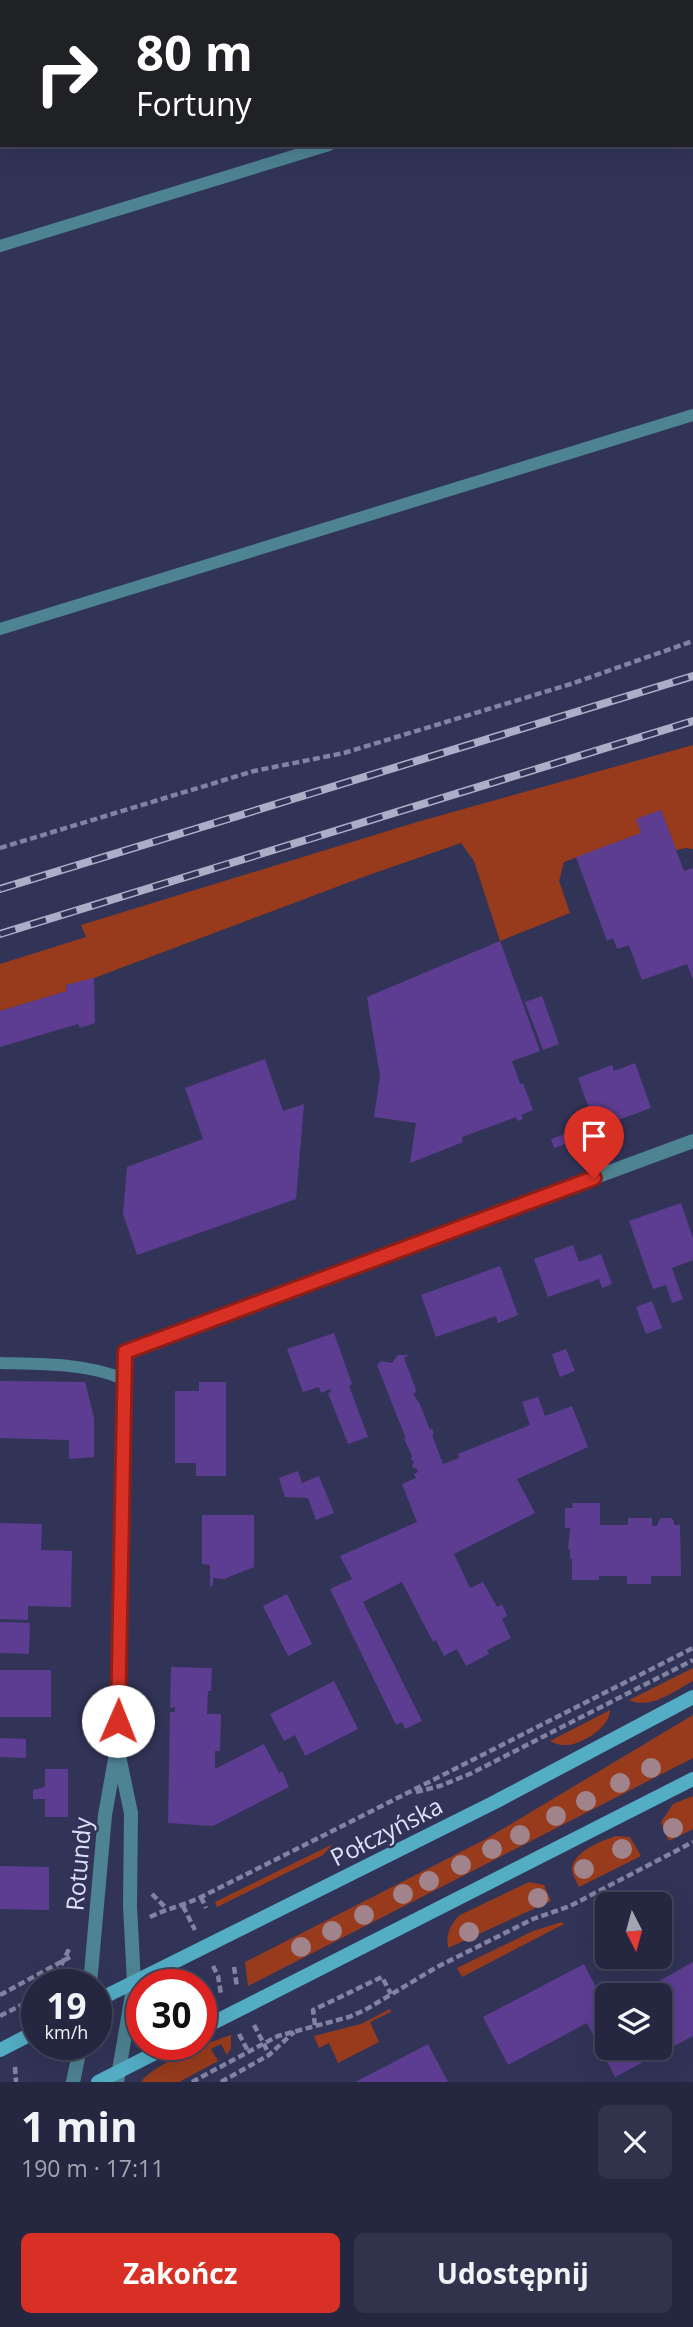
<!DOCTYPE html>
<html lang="pl">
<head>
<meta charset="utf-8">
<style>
	body { margin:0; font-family:"Open Sans",sans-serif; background:#31334c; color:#f1f3f6; height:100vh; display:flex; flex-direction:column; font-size:26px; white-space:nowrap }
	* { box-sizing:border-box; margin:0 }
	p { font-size:23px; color:#a3a5b1 }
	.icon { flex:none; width:38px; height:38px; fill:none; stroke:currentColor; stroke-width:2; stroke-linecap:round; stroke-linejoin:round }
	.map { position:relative; height:2082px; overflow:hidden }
	.side { display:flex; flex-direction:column; background:#252741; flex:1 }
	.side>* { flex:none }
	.top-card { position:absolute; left:0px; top:0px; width:693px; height:147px; box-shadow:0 7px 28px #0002,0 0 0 2px #42445a; background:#202124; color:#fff; overflow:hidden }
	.needle { width:46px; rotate:174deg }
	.fabs { position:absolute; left:595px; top:1892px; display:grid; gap:14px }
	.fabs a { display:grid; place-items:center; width:77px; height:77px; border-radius:10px; background:#252741; box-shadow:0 7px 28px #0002,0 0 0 2px #42445a; font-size:35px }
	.speed { position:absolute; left:21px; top:1969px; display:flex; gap:14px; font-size:35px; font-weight:700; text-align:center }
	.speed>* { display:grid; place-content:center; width:91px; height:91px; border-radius:50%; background:#252741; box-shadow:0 7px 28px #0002,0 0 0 2px #42445a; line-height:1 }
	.speed small { font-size:18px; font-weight:400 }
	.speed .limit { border:10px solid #d22; background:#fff; color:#111 }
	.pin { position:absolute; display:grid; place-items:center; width:60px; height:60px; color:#fff; margin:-72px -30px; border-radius:50% 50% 50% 0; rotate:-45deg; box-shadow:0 0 7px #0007 }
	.pin .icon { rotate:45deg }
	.me { position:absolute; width:77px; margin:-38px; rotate:1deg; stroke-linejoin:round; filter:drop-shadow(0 0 5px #0008) }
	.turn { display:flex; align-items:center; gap:24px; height:147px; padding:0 21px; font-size:32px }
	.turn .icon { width:91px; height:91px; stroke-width:2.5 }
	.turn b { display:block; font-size:49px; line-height:60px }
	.round { display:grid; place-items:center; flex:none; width:74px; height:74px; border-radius:10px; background:#31334c }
	.overview { display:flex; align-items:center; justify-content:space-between; height:119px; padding:0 21px }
	h1 { font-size:42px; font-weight:700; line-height:52px }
	.button { display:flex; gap:14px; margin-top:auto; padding:14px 21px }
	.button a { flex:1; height:80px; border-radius:10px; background:#d93025; color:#fff; font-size:28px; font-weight:700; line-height:80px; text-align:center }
	.button a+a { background:#31334c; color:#f1f3f6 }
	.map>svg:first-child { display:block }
	.green { fill:#983b1c }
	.building { fill:#5d3d92 }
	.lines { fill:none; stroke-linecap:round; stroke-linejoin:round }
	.path { stroke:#8083a1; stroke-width:4.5; stroke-dasharray:7 3.5; stroke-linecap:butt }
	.service { stroke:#4e8392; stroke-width:12 }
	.minor { stroke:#4e8392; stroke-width:14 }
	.secondary { stroke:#53adc5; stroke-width:14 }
	.rail-casing { stroke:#aaaec7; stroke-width:8 }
	.rail { stroke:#313457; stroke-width:5; stroke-dasharray:16; stroke-linecap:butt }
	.tree { fill:#a1848b }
	.route-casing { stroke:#8d1f18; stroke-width:18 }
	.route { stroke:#d93025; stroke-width:12 }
	.labels { text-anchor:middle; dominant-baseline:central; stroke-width:5; stroke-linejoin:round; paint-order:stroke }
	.street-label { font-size:24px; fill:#dee2f8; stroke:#313457 }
</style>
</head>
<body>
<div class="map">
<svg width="693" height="2082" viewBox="0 0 693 2082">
	<rect width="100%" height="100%" fill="#313457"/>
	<g class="green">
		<path d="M693,745V849L686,848L676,850L661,810L637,819L641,833L564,862L559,881L570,913L500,941L474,861L461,843L363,877L94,978L66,985L67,991L0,1011V964L86,937L81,925L417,822Z"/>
		<path d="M693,1668V1681C674,1691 651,1710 629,1700Z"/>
		<path d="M610,1710C610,1727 583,1744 567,1745C561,1746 556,1744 550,1741Z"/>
		<path d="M693,1715V1758L248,1986L245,1962L484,1840Z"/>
		<path d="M693,1796V1829L669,1841L661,1822L673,1804Z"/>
		<path d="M616,1836L630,1837L641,1856L579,1887C577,1882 573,1876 572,1871C571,1852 601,1841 616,1836Z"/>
		<path d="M333,1844L323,1855L217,1907L215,1902Z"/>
		<path d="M529,1882L544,1885L551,1901L448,1948C446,1933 450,1925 460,1915Z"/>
		<path d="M562,1922L564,1924L462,1977L457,1968L533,1931Z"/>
		<path d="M390,2009L391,2012L370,2022L379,2042L338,2063L329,2043L319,2048L314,2036L361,2024Z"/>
		<path d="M231,2035V2048L227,2055L221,2044L211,2049L218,2061L179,2082H141C154,2064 209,2042 231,2035Z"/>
	</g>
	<g class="building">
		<path d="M661,810L684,871L693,868V979L687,964L642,980L629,945L617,949L613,938L607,941L576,857L641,833L636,819Z"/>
		<path d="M500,941L540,1051L512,1061L520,1084L523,1083L533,1110L521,1115L523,1119L518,1121L516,1117L462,1137L463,1142L410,1163L416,1123L374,1117L380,1076L367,997Z"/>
		<path d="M94,978L95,1023L80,1028L78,1024L0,1047V1011L67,991L66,985Z"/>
		<path d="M542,996L559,1044L543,1050L525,1002Z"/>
		<path d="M265,1059L283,1111L304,1104L296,1199L137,1255L123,1214L127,1167L203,1139L185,1088Z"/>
		<path d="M635,1063L651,1108L596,1128L578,1078L612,1065L614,1071Z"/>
		<path d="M565,1134L568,1143L554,1148L551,1139Z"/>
		<path d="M681,1203L693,1238V1260L672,1268L683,1299L672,1303L666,1285L653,1289L629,1221Z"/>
		<path d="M573,1245L579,1262L601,1254L612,1284L602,1288L599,1279L548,1297L534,1259Z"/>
		<path d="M500,1266L518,1315L498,1323L496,1316L436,1337L421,1295Z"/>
		<path d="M652,1301L662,1328L646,1334L636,1307Z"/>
		<path d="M334,1333L352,1384L349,1386L368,1437L348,1444L328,1393L331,1392L330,1389L321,1393L319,1387L303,1392L287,1349Z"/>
		<path d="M566,1349L575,1371L560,1377L552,1354Z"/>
		<path d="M398,1355H409L404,1358L415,1387L416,1392L413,1394L420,1404L430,1430L432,1428L434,1435H432L443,1464L459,1458L458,1454L530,1425L522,1402L538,1397L545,1416L572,1406L588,1447L517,1479L535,1513L454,1554L470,1588L483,1582L497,1607L502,1604L507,1616L502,1619L511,1638L487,1650L489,1654L466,1666L457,1649L444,1656L436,1640L433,1642L402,1582L363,1602L422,1721L405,1729L402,1722L396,1725L330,1589L352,1579L340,1556L417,1522L402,1484L416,1478L414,1474L418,1472L417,1469L412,1467L414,1461L411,1460L412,1456L404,1439H406L377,1365L381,1361L392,1363Z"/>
		<path d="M0,1381L85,1382L94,1418V1457L69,1459V1440L0,1438Z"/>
		<path d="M199,1382H226V1476H196V1463H175V1391H199Z"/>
		<path d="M298,1471L302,1483L319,1476L334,1513L316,1520L308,1498L285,1497L279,1478Z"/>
		<path d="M572,1503H600V1525H628V1518H652V1526H657L660,1518H671L674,1521V1525H680L681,1576H651V1584H627V1576H599V1580H572V1559H570V1549H568L570,1528H565V1508H573Z"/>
		<path d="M202,1515H254V1567L224,1579L213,1578V1586H210V1565L202,1564Z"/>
		<path d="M0,1523L42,1524L41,1550L72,1551L71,1607L28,1606V1620L0,1619Z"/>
		<path d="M287,1594L312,1644L288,1656L263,1606Z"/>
		<path d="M0,1622L30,1623L29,1654L0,1653Z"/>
		<path d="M171,1667L212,1668L211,1691H208L207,1714H221L220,1751H215V1769L264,1744L279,1773L282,1771L289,1787L213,1826L168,1823L170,1712H175V1707L170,1708Z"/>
		<rect x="0" y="1670" width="51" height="47"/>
		<path d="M334,1681L358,1729L305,1756L295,1735L284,1741L270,1714Z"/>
		<path d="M0,1738L26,1739V1758L0,1757Z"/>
		<path d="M45,1769H68V1817H45V1799H33V1790L45,1787Z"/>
		<path d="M0,1866L49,1867V1910L0,1909Z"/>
		<path d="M693,1962V2036L615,2077L587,2023L508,2065L483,2017L584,1964L607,2008V2048H660V1995H634Z"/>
		<path d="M428,2044L448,2082H355L390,2064Z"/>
	</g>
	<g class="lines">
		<g class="path">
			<path d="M0,848L254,771L344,753L574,683L693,641"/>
			<path d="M416,1792L440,1786L472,1773L693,1660"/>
			<path d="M152,1894L166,1908"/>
			<path d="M201,1897L206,1908"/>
			<path d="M183,1906L195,1930"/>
			<path d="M150,1917C168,1908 183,1906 201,1897C365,1815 529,1731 693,1648"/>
			<path d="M213,1966L218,1976L221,1994"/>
			<path d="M234,1967L237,1987"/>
			<path d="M52,1984L70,1947"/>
			<path d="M0,1995L70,1957"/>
			<path d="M0,2016L37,1997"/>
			<path d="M254,2025L269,2054"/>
			<path d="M315,2025L313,2010L382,1977L391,1994"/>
			<path d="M239,2034L248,2051"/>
			<path d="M15,2067L16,2082"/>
			<path d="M192,2082L278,2036L349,2017L365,2010L437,1967L533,1919L570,1906L693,1842"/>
			<path d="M221,2082L269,2055L294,2032"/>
		</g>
		<g class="service">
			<path d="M691,35H693"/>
			<path d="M0,246L329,145"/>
			<path d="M0,629L693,415"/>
			<path d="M0,1363C38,1364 88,1363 123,1379"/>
		</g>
		<g class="minor">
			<path d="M90,1984L105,1815L117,1748L125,1351L693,1141"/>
			<path d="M73,2082L81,2044"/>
			<path d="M117,2082L134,1983L130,1906L131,1813L119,1756"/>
		</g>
		<g class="secondary">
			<path d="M96,2001L495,1802L693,1697"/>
			<path d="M201,2029L693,1779"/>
			<path d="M0,2050L37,2031"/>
			<path d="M98,2082L173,2044"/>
		</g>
		<g class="rail-casing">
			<g id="rail">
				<path d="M0,889L693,676"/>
				<path d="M0,934L693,721"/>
			</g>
		</g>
		<use href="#rail" class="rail"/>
	</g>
	<g class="tree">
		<circle cx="651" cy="1768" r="10"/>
		<circle cx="620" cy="1783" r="10"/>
		<circle cx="586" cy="1801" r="10"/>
		<circle cx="556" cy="1816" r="10"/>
		<circle cx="673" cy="1828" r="10"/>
		<circle cx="520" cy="1835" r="10"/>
		<circle cx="492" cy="1849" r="10"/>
		<circle cx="622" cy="1849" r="10"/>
		<circle cx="461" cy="1865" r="10"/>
		<circle cx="584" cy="1869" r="10"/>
		<circle cx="429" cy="1881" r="10"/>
		<circle cx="403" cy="1894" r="10"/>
		<circle cx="538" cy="1898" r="10"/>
		<circle cx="364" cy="1915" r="10"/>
		<circle cx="332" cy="1931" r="10"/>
		<circle cx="469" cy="1932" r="10"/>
		<circle cx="301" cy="1947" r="10"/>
	</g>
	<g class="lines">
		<g class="route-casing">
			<path id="route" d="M118,1721L125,1352L594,1178"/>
		</g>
		<use href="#route" class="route"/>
	</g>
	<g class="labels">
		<g class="street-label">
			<text transform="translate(386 1831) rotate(-27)">Połczyńska</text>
			<text transform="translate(78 1864) rotate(-85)">Rotundy</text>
		</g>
	</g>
</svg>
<div class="fabs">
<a><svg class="needle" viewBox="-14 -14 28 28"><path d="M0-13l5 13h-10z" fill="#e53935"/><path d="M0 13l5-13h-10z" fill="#a3a5b1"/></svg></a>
<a><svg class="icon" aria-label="layers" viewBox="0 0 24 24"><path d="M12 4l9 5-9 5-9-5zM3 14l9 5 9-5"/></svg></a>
</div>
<div class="speed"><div>19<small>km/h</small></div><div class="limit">30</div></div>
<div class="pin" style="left:594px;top:1178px;background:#d93025"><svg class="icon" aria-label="arrive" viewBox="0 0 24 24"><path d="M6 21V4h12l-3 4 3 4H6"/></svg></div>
<svg class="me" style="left:118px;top:1721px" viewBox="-20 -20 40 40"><circle r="19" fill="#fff"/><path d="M0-13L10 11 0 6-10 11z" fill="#d93025"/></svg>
<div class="top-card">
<div class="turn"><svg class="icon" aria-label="right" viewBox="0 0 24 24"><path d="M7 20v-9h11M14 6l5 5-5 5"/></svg><div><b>80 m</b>Fortuny</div></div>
</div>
</div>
<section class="side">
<div class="overview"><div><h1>1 min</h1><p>190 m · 17:11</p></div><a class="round"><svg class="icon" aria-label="close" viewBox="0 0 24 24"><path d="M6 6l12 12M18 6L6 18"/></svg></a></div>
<div class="button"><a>Zakończ</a><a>Udostępnij</a></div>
</section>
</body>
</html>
